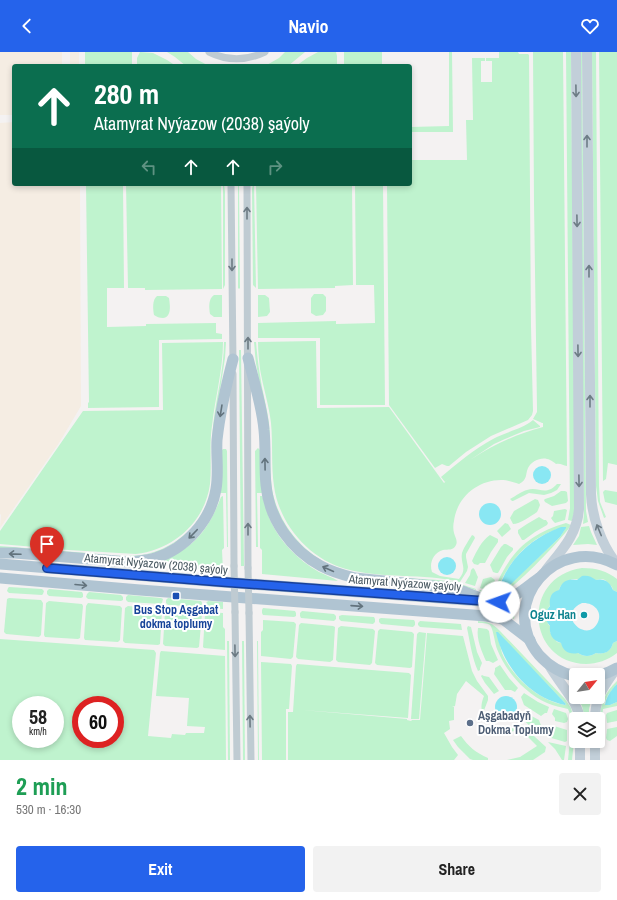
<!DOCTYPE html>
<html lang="en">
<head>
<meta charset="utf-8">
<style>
	body { margin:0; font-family:"Archivo Narrow",sans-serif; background:#f2f2f2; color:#222; height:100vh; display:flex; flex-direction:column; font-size:15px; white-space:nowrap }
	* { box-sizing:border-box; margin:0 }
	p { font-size:13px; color:#767676 }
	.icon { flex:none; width:22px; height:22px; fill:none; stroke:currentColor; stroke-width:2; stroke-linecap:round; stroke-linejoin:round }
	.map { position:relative; height:708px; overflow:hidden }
	.panel { display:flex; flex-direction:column; background:#fff; flex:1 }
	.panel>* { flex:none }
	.top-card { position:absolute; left:12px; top:12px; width:400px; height:122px; border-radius:4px; box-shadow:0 2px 6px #0003; background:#0b6e4f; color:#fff; overflow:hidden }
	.needle { width:26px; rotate:60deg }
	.buttons { position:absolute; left:569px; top:616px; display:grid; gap:8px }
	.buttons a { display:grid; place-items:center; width:36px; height:36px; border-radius:4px; background:#fff; box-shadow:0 2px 6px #0003; font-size:20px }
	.speed { position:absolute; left:12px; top:644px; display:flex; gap:8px; font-size:20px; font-weight:700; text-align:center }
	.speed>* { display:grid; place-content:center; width:52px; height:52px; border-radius:50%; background:#fff; box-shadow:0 2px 6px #0003; line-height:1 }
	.speed small { font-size:10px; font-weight:400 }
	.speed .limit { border:6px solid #d22; background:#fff; color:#111 }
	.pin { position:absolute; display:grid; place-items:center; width:34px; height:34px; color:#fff; margin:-41px -17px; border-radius:50% 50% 50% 0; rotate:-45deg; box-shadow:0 0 4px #0007 }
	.pin .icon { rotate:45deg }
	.me { position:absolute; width:44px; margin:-22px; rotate:273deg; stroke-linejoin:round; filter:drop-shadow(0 0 3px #0008) }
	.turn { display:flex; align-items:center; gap:14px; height:84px; padding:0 16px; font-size:18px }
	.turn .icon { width:52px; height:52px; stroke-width:2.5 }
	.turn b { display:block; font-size:28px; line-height:34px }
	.lanes { display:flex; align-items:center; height:38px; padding:0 16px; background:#0003; justify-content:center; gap:20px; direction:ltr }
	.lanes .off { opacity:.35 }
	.round { display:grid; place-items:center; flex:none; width:42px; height:42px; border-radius:4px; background:#f2f2f2 }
	.headline { display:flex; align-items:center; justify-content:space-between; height:68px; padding:0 16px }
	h1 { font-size:24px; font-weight:700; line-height:30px; color:#1e9e55 }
	.action { display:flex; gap:8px; margin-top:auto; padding:8px 16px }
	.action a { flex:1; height:46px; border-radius:4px; background:#2563eb; color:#fff; font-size:16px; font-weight:700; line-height:46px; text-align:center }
	.action a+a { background:#f2f2f2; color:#222 }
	header { display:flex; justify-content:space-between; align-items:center; height:52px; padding:0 16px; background:#2563eb; color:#fff; font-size:18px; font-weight:700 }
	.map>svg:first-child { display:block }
	.green { fill:#bff3ce; fill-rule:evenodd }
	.sand { fill:#f5ede3 }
	.water { fill:#89e7f3; fill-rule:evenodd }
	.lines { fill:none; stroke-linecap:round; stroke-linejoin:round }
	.street { stroke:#bfcbd2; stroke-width:7 }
	.secondary { stroke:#c2cfd9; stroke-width:10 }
	.primary { stroke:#b0c4d2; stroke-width:11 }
	.street-bridge { stroke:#bfcbd2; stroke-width:7 }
	.oneway { stroke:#6d7c85 }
	.oneway2 { stroke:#6c7a83 }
	.oneway3 { stroke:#62737d }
	.route-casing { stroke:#184099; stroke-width:10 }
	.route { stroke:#2563eb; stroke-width:7 }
	.transit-dot { fill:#1a4fb4; stroke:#fff; stroke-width:1.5 }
	.culture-dot { fill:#0f9aa8; stroke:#fff; stroke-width:1.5 }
	.service-dot { fill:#5c6f8a; stroke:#fff; stroke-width:1.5 }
	.labels { text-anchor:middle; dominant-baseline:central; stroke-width:4; stroke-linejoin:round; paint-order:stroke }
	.street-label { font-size:12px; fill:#485861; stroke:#fff }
	.transit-label { font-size:12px; font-weight:bold; fill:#164399; stroke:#fff }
	.culture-label { font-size:12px; font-weight:bold; fill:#0d838f; stroke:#fff; text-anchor:end }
	.service-label { font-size:12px; font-weight:bold; fill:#4e5e75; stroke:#fff; text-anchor:start }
</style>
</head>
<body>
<header><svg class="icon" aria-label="back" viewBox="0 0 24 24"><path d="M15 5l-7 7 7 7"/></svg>Navio<svg class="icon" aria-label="heart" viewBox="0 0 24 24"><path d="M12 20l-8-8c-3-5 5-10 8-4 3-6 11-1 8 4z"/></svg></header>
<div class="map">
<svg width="617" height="708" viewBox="0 0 617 708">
	<rect width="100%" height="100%" fill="#f4f2f2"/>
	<g class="green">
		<rect x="85" y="0" width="47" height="14"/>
		<path d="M140,0L153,1L167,8L176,14H137V6Z"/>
		<path d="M167,0H188L196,7L209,14H186L175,5Z"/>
		<path d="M285,0H305L288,14H265L279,6Z"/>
		<path d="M318,0H336L337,4V14H296L307,6Z"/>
		<rect x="344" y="0" width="38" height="14"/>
		<path d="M449,0H452L453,80H410V75L449,74Z"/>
		<path d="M499,0H518L519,2H528L529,3L531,274L533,359L532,363L528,368L491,384L466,400L449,414H447L442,412L435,416L389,353L387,132H410V108H467L466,68H473L472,6H485V9H481V30H492V9H486V6H499Z"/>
		<path d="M533,0H563L567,414C563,414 561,411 556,412C554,410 552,409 550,408C543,404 532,408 528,416C525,423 528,427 519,432C513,430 508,428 501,428C478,428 457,445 454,469C453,473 453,477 454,481C455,485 458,489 456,493C453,499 448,497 443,498C433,501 429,511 432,520L440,524L459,527C468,516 460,512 462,501C464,495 469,488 472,483L474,484L475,486L466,502V505L468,515L467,519L460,530C423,521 383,527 346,517C309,507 279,472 274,434C271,413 273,392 271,371C269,353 263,335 260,317C259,308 258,299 258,290L316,289L317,356L389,355L444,431L458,418L445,430L441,425C458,411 474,397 493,387C505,380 523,377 533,368L540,374V375L524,379L505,387L494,392L470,408C495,392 514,383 543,375V371H542L540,370L533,367L537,360V356L534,151Z"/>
		<path d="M566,0H571L575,458L572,469L568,468L570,456Z"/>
		<path d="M580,0H582L586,459L588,470L583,472L584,462Z"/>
		<path d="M592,0H596L599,434L600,450L606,465L604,466L598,449L596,434Z"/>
		<path d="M599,0H617V413L608,411L606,427L603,429Z"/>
		<path d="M86,132H123L124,236H107V275L146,274V272L216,271V281L222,282V287L159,288V355L88,356V351L89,350Z"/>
		<path d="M126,132H221L222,237L145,238V236H128Z"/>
		<path d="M223,132H224L225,140V233L223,237Z"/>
		<path d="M238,132L239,133L240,236L239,237L238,236Z"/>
		<path d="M253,132H254L256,236L253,233L252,137Z"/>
		<path d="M256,132H352L353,233L335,234V236L258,237Z"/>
		<path d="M355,132H383L385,353H320V286H258V271L336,269V272L375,271L374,233H356Z"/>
		<path d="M314,242H323L326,245V259L323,263L316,264L311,261V246Z"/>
		<path d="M214,243H222V265H214L210,262C209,256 208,247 214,243Z"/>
		<path d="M258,243H265L269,246L270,260L267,264L258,265Z"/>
		<path d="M157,244H166L169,246C170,253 172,265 163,266C159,266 157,265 154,263C153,257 152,248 157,244Z"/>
		<path d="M223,290C223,318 215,346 212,374C209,393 212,413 210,432C205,470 173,498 136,502L35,496V495L0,492V479L83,359L163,358L162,291Z"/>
		<path d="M224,290H226L225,306L216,364L212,438L202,464L181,487L161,499L137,505L0,496V494L124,504C135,504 144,503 154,500C182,491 205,467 211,438C215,417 211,395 213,374C216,346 224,318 224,290Z"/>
		<path d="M254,290H256C257,301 258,312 260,323C262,339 267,355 269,371C271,393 269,415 272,437C279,477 311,511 350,520C382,527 415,525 447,529C457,530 466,534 476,537V538C466,535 456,532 446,531C414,526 381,529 349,522C309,513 278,478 271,438C267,416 270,393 267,371C265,353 260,335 257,317C255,308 255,299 254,290Z"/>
		<path d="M239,298H241V299L244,514H241Z"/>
		<path d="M258,396L260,398L263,441H257L258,495H256L255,399Z"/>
		<path d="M223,397H226L227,399L228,495H227L226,441H220L222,398Z"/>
		<path d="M557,432H561L557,438L551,441L544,443L529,441L513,449H512L510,447C516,444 522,439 527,438C539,434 545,445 557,432Z"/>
		<path d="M605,438L617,440V453L605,450L603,440Z"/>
		<path d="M561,439H565L567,440L568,449L566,451L552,454L545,450L544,448L545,447L554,444Z"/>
		<path d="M223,444L224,496L222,498L223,519L147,513C158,508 171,505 181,499C202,487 213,466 221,445Z"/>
		<path d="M260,444H262C265,452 267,460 270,468C280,490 298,508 319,520C325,523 332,525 338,529L262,522V498L260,496Z"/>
		<path d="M535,447L538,448L540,453L538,458L537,460C531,464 520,472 513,472L510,466L514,459Z"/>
		<path d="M565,457L567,458L565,468L555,471L553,469L551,466L553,464L554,459Z"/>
		<path d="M539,465L544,468H546L548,471L547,473L535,480L524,488H522L518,481V478L527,472Z"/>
		<path d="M505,471L508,472L511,477L502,485L497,479Z"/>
		<path d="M566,471L571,473C566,483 511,540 501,542C494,544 486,541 479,539L480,538L493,541C497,534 498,527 502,521C517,493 536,480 566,471ZM565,475V477L560,485L504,538L500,531C513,503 535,482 565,475Z"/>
		<path d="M589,474L591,480L597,493L588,492L573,493L579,484L581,475Z"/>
		<path d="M490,483L498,487V490L491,500L485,511H480L478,513L474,512L472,509C476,500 482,488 490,483Z"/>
		<path d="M506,492L513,496V498L507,505L498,521H496L493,520L491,515L490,513L501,495L504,492Z"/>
		<path d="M473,516C476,518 476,522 478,525L475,534L465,531L470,523L471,518Z"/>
		<path d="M582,516C596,516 607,519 617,527V540L613,538L612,535L605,528L602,527L596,528L572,527L560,535L559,538L546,560L548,572L550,574V580L557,590L561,591L575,601H578C584,605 590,605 596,601C604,603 611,599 613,591L617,589V601C608,608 597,612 586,612C527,611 520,525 582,516Z"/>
		<path d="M491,525L495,528L490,539L480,536L483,527Z"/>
		<path d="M9,535L42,537L44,539L43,542L42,543L9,541L7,539L8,536Z"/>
		<path d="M49,537L82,540L83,542V545L81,546L49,544L47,542V539Z"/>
		<path d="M89,540L121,543L123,545V548L121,549L88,547L86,545L87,542Z"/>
		<path d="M128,543L161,546L163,547L162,551L161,552L128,550L126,548V545Z"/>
		<path d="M9,546L41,548L43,551L41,583L39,585L6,582L4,580L7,547Z"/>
		<path d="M168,546L201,549C203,551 202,553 200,555L168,553L166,551V548Z"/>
		<path d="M49,549L82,552L83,554L80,586L78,587L45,585L44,583L46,551Z"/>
		<path d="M208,549L223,550V557L207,556L206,554V551Z"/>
		<path d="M516,549L514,567C501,559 500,558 484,557V556C499,557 503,557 516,549Z"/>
		<path d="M88,551L120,554L122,556L120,588L118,590L85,588L84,586L86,554Z"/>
		<path d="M128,554L160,557L162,559L160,592L158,593L125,591L123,589L125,556Z"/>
		<path d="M263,556L295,559L296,561V564L294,565L263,563L262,561V558Z"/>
		<path d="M167,557L201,560L202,562L199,595L197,596L165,594L163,592L165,559Z"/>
		<path d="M302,559L334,562L336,564V567L334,569L301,566L300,564V561Z"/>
		<path d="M207,560L223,561V575L225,577V598L204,596L203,595L205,562Z"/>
		<path d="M342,563L374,565L375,567V570L373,572L341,569L339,567V564Z"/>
		<path d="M381,566L414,568L415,570V573L413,575L381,572L379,570V567Z"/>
		<path d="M263,568L294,570L296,572L293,605L291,607L261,604V580L263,578Z"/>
		<path d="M420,569L461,572L462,578L420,575L418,573V571Z"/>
		<path d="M478,569C489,570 492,571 500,579L565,647L571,656L574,668H572L571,664L568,657C561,655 554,654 547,651C525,641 506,620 497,597C495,592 493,576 490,573C487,571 481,571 478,571ZM497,580L566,652L565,653C538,648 513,626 502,601C500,594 499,587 497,580Z"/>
		<path d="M301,571L333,574L335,575L333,608L330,610L298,607L296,605L299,573Z"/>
		<path d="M341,574L373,577L375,579L372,611L370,613L338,610L336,608L338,576Z"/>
		<path d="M468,574L471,575L477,600L482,611L480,616V618L478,619C472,606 470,590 467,576Z"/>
		<path d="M478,576H480L487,577L489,579L491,592L498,608L493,611L489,609H486C482,600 476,587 478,576Z"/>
		<path d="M380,577L412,580L414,582L412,615L410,616L377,613L375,611L378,579Z"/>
		<path d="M419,580L426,581L419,667H411L417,582Z"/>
		<path d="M427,581L463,584L472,619L477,629L488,644V648L483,661C480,656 482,649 484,644L466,629L457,642L455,654L452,655H454V668L449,669L450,677L444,681L452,695L458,703L454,708H288V660H293L296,614L297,612L409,621L411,623L408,666L302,658L407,667V668L411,669L412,668H420Z"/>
		<path d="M0,587L154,598L156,601L148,684L171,686L172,682L185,683L186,681H204L205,675L187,674L189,646L156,644L160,601L161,599L225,604L226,708H0ZM21,653H55V687H21ZM81,653H115V687H81Z"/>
		<path d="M227,589H229L230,708H228Z"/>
		<path d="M242,589H244L245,708H243Z"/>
		<path d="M257,589H258L259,708H258Z"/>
		<path d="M261,610L291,612L292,614L289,657H286V708H262Z"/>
		<path d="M500,613L509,626L518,636L515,640L511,638H505L494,622L495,618V616Z"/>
		<path d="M482,623L484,624L489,625L499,639L494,642L485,631L481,624Z"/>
		<path d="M617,629V632L608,643L604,652L610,653L617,650V654L603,657L602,668H600C600,652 605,640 617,629Z"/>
		<path d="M524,641L538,650L549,655L547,661H545L541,664L524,653L521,645Z"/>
		<path d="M577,645H592L589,657V666H585L582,654Z"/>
		<path d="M554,657L566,661L568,667L567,670L564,671L555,669V666L552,662Z"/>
		<path d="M617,658V669L607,671L606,663L607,661Z"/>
		<path d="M524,660L539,668L540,671L542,675L540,681H538L521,666Z"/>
		<path d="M519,673H521L523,674L546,695L545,700L533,708H507L520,705L537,694L520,677C515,679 509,681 504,680Z"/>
		<path d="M554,674L567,678V689L565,690L548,685L546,683L547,677H550Z"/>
		<path d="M617,675V684L610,689L607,688L606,686L607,677Z"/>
		<path d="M571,678L575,679L572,708H568Z"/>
		<path d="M461,684C468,694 476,701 488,706V708H473L470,707L458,695L453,688Z"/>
		<path d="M548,690L566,694L564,708H562L555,697Z"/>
	</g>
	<g class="sand">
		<path d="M0,0H62V14H14V63H0Z"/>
		<rect x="70" y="0" width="9" height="14"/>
		<path d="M14,70V132H80L81,354L59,391L0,476L1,463L0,462V71Z"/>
	</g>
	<g class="water">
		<circle cx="542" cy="423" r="9"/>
		<circle cx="490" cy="462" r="11"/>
		<path d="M561,475H566V476L560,485L508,535L499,541H498C500,531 504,523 509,515C522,495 540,483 561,475Z"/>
		<circle cx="447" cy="514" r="9"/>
		<path d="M582,524C587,523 591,524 596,528C604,526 610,530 613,538L617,540V589L613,591C611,599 605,603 596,601C590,605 584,605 578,601C569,603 563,599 561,591C552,588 549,582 550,574C544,567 544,561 550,554C549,546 551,540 559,538C562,529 568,526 577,528ZM582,551C593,550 603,559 598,570C588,593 555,563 582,551Z"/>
		<path d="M496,580H498L566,652L565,653C529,646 503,614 496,580Z"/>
		<path d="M617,632V650L610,653H605C606,645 611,638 617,632Z"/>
		<circle cx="506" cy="655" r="11"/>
	</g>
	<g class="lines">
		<g class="street">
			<path d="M209,0C227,9 246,9 265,0"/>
			<path d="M231,132L233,310"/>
			<path d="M247,132L248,516"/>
			<path d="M233,322L234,514"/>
			<path d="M235,560L237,708"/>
			<path d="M249,561L251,708"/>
		</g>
		<g class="secondary">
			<path d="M587,0L591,442C592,466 602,494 617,512"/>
			<path d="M546,518C561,499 577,483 579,457L576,0"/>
			<path d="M549,613C553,620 558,627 563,634C570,644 578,654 580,667"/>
			<path d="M595,667C595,645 604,634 616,617"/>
			<path d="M580,689V708"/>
			<path d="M595,689V708"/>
		</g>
		<g class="primary">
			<path d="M248,306C254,330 262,354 264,378C266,396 264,415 266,433C269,467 291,498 321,514C332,520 343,523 355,526L452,536L462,539L480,546"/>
			<path d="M0,501H15L128,510C137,509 146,509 155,506C186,497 211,468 216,437C219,420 216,404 217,388C220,360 226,334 233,307"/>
			<path d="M0,512L222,530L495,550C511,550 526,535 539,526"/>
			<path d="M0,526L140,538L486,564L499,566L504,568L530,588"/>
			<path d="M576,624C562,622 549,614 539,603C496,551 557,480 617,513"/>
			<path d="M598,624L609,620L617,616"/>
		</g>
		<g class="street-bridge">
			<path d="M234,514L235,560"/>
			<path d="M248,516L249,561"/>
		</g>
	</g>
	<defs><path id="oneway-shaft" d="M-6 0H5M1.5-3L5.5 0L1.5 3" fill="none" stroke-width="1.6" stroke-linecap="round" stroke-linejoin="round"/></defs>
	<g class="oneway">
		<use href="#oneway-shaft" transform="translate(576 39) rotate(89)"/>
		<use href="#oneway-shaft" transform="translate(587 89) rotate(-90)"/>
		<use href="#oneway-shaft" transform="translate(577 169) rotate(89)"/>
		<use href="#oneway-shaft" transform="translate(589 219) rotate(-90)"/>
		<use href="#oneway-shaft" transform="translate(578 299) rotate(89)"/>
		<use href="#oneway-shaft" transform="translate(590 349) rotate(-90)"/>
		<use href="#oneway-shaft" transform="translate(579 429) rotate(89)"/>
		<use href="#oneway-shaft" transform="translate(599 478) rotate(-112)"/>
	</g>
	<g class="oneway2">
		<use href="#oneway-shaft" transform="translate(247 161) rotate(-90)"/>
		<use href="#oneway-shaft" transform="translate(232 213) rotate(90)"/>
		<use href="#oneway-shaft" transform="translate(248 291) rotate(-90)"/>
		<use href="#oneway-shaft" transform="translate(248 477) rotate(-90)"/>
		<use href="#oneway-shaft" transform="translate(235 599) rotate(89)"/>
		<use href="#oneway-shaft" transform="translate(250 669) rotate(-91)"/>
	</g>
	<g class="oneway3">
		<use href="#oneway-shaft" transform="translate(221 359) rotate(99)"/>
		<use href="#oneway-shaft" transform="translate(265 412) rotate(-91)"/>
		<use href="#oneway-shaft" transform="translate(193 482) rotate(134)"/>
		<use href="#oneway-shaft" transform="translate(15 502) rotate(-178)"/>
		<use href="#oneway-shaft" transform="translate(328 517) rotate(-156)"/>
		<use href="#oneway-shaft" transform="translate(81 533) rotate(5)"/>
		<use href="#oneway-shaft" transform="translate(357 554) rotate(4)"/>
	</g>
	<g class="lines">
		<g class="route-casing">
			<path id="route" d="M47,516L222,530L499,550"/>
		</g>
		<use href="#route" class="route"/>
	</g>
	<rect class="transit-dot" x="172" y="540" width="8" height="8" rx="2"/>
	<circle class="culture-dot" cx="584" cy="563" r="4"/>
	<circle class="service-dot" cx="470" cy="671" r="4"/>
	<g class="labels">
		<g class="street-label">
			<text transform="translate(156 512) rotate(5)">Atamyrat Nyýazow (2038) şaýoly</text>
			<text transform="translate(405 531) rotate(4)">Atamyrat Nyýazow şaýoly</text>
		</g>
		<g class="transit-label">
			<text x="176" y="558">Bus Stop Aşgabat<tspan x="176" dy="14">dokma toplumy</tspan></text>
		</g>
		<g class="culture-label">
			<text x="576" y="563">Oguz Han</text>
		</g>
		<g class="service-label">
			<text x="478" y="664">Aşgabadyň<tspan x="478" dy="14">Dokma Toplumy</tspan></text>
		</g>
	</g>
</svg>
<div class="buttons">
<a><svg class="needle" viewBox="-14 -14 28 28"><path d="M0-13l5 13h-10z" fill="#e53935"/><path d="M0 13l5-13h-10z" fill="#767676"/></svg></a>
<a><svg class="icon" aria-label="layers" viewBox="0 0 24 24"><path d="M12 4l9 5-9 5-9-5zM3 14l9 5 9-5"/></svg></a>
</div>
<div class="speed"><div>58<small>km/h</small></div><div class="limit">60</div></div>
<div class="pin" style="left:47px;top:516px;background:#d93025"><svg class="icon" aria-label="arrive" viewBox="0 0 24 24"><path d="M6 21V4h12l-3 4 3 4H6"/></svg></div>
<svg class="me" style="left:499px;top:550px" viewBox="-20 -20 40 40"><circle r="19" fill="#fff"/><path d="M0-13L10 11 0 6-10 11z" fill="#2563eb"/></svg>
<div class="top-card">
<div class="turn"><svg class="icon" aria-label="ahead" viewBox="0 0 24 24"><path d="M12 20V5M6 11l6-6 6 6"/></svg><div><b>280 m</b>Atamyrat Nyýazow (2038) şaýoly</div></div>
<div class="lanes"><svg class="icon off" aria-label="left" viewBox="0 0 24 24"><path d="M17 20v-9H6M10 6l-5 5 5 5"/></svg><svg class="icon" aria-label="ahead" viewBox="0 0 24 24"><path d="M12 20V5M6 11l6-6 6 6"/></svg><svg class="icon" aria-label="ahead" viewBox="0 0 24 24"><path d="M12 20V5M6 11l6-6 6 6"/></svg><svg class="icon off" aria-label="right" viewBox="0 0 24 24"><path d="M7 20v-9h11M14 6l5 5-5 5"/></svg></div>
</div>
</div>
<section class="panel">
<div class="headline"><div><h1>2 min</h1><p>530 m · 16:30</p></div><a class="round"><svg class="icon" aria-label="close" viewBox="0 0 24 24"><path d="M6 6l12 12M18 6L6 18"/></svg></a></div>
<div class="action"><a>Exit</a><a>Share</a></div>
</section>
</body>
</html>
